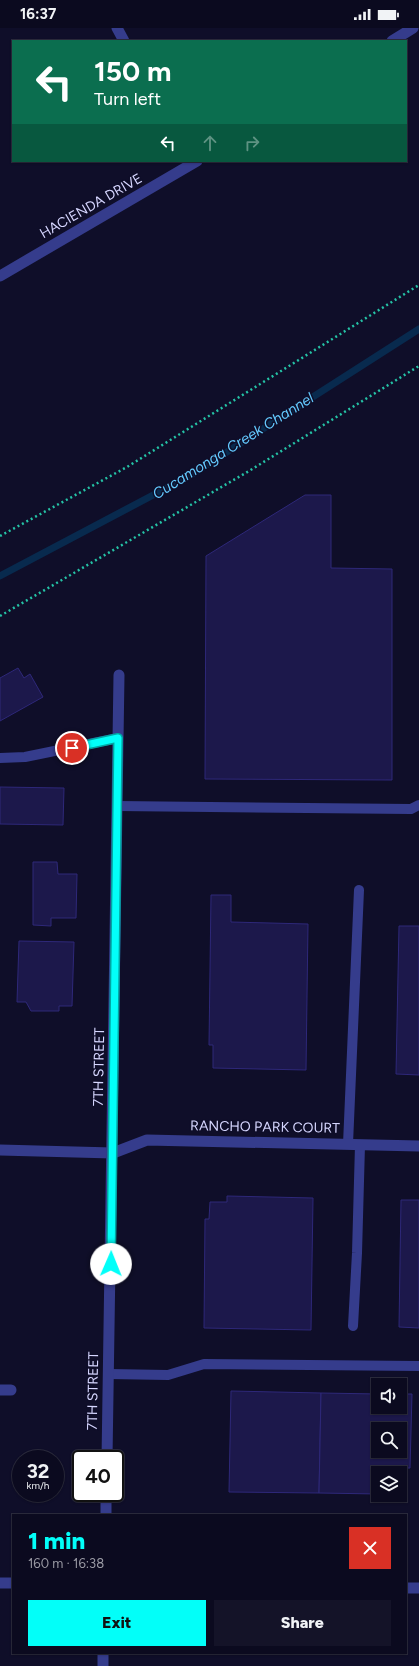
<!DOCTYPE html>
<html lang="en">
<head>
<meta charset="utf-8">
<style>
	body { margin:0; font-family:Figtree,sans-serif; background:#141328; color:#f1f3f6; height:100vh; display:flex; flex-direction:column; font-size:15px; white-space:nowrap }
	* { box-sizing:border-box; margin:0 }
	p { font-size:13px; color:#9a9aa4 }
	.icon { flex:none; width:22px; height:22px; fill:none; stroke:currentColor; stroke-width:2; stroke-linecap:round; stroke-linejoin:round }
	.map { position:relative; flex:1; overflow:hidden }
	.drawer { position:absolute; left:12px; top:1486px; width:395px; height:140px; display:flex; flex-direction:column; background:#0b0a1f; border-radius:0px; box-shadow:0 1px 3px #0004,0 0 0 1px #2b2b3d }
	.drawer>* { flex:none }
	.hud { position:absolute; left:12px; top:12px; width:395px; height:122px; border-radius:0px; box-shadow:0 1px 3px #0004,0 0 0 1px #2b2b3d; background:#0b6e4f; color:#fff; overflow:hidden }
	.tools { position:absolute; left:371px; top:1350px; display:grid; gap:8px }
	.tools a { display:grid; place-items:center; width:36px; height:36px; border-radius:0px; background:#0b0a1f; box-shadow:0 1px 3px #0004,0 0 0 1px #2b2b3d; font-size:20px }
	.speed { position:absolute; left:12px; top:1422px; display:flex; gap:8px; font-size:20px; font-weight:700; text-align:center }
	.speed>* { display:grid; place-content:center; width:52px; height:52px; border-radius:50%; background:#0b0a1f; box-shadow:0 1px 3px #0004,0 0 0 1px #2b2b3d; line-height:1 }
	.speed small { font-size:10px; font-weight:400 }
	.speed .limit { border:2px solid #111; border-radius:6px; background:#fff; color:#111 }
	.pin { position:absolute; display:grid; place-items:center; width:34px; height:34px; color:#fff; margin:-17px; border:2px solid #fff; border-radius:50%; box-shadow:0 1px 4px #0007 }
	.me { position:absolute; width:44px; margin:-22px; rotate:1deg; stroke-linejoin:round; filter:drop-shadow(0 0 3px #0008) }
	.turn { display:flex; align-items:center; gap:14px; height:84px; padding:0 16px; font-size:18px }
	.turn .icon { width:52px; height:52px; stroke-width:2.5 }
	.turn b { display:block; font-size:28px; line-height:34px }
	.lanes { display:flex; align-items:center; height:38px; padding:0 16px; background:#0003; justify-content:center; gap:20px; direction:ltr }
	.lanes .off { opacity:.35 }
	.round { display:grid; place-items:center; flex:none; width:42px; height:42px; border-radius:0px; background:#141328 }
	.summary { display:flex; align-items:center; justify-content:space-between; height:68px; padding:0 16px }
	h1 { font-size:24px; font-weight:800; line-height:30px; color:#02fff9 }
	.button { display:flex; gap:8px; margin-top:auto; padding:8px 16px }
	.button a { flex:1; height:46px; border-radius:0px; background:#02fff9; color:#111; font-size:16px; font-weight:800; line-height:46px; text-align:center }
	.button a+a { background:#141328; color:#f1f3f6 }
	.status { display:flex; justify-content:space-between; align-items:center; height:28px; padding:0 20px; background:#0b0a1f; direction:ltr }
	.status svg { height:11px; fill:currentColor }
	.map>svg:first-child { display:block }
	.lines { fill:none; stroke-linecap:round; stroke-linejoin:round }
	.stream { stroke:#082a4e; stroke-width:7 }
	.building { fill:#1c184b; stroke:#2e2879; fill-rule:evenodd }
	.path { stroke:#25c3a6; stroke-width:2.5; stroke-dasharray:2 3; stroke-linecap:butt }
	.service { stroke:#353c8c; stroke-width:10 }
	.minor { stroke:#353c8c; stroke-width:11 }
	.tertiary { stroke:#353c8c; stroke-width:11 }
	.route-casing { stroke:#01a6a2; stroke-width:10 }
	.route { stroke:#02fff9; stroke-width:7 }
	.labels { text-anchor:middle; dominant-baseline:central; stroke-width:3; stroke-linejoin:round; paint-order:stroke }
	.street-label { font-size:14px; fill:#d6d6ff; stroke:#0f0e29 }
	.water-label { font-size:15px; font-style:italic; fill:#64caff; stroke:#0f0e29 }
</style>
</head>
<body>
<div class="status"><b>16:37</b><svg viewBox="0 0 49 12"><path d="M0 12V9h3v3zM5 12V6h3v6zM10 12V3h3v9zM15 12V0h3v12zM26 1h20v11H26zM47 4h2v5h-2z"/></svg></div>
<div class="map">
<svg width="419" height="1638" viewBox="0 0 419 1638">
	<rect width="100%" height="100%" fill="#0f0e29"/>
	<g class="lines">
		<path class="stream" d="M0,548L191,447L419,301"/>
	</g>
	<g class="building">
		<path d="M305,467H331V540L392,541V752L205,751L206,528Z"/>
		<path d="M18,640L24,650L30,646L43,669L0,693V650Z"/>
		<path d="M0,759L64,760L63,797L0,796Z"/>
		<path d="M33,834H57L58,846H77L76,890H51V898L33,897Z"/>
		<path d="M211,867H231V894L308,896L306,1042L213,1040V1017H209Z"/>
		<path d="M399,898H419V1047L396,1046Z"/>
		<path d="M19,913L74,914L72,978H59V983H31L26,974H17Z"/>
		<path d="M227,1168L313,1170L311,1302L204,1300L205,1191H209L210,1174H227Z"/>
		<path d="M401,1172H419V1300L399,1299Z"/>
		<path d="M231,1363L321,1365L319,1465L229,1464Z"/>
		<path d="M321,1365L378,1366V1379H400V1366H412L410,1440H389V1445H378V1466L319,1465ZM378,1401H400V1423H378Z"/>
	</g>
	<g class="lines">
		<g class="path">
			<path d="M0,508L127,439L419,257"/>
			<path d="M0,588L249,443L419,338"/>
		</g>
		<g class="service">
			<path d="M0,730L25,729L118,710"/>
			<path d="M117,778L411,781L419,777"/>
			<path d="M348,1116L359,862"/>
			<path d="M353,1298L357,1225L360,1117"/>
			<path d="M109,1346L168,1347L204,1336L419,1338"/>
		</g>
		<g class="minor">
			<path d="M117,0L124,13"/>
			<path d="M392,13L413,0"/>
			<path d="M0,248L197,133"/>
			<path d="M0,1122L113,1125L147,1112L419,1118"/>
			<path d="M0,1362H11"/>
		</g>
		<g class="tertiary">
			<path d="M107,1431L119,647"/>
			<path d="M106,1487V1465"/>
			<path d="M0,1555H13"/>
			<path d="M406,1560H419"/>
			<path d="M103,1638V1625"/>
		</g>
	</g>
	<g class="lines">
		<g class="route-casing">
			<path id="route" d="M72,720L118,710L111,1236"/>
		</g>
		<use href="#route" class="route"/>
	</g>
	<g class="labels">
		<g class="street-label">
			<text transform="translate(91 178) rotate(-30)">HACIENDA DRIVE</text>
			<text transform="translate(99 1039) rotate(-89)">7TH STREET</text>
			<text transform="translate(265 1099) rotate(1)">RANCHO PARK COURT</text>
			<text transform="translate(93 1363) rotate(-89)">7TH STREET</text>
		</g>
		<g class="water-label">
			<text transform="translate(233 418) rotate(-32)">Cucamonga Creek Channel</text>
		</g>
	</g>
</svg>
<div class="tools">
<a><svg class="icon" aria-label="sound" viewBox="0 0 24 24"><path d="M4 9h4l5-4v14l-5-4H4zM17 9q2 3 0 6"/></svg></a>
<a><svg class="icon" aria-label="search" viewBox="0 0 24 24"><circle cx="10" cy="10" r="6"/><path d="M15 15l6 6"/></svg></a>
<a><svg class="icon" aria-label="layers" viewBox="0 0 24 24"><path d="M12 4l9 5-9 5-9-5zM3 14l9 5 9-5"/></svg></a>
</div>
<div class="speed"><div>32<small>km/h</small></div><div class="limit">40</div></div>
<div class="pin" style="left:72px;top:720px;background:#d93025"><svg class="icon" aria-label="arrive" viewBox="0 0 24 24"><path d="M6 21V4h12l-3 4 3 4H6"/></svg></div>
<svg class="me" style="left:111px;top:1236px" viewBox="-20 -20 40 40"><circle r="19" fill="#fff"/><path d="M0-13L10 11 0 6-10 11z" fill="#02fff9"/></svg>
<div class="hud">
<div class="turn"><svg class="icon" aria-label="left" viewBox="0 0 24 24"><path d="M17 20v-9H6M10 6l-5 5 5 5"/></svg><div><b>150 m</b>Turn left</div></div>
<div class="lanes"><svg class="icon" aria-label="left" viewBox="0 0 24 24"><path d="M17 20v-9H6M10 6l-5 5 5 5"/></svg><svg class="icon off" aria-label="ahead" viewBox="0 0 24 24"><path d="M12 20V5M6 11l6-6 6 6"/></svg><svg class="icon off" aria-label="right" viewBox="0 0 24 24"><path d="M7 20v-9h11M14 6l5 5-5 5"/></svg></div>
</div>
<section class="drawer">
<div class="summary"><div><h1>1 min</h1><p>160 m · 16:38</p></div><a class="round" style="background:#d93025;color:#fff"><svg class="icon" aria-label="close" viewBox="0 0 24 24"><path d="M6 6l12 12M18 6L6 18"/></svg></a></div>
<div class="button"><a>Exit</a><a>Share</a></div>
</section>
</div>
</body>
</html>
